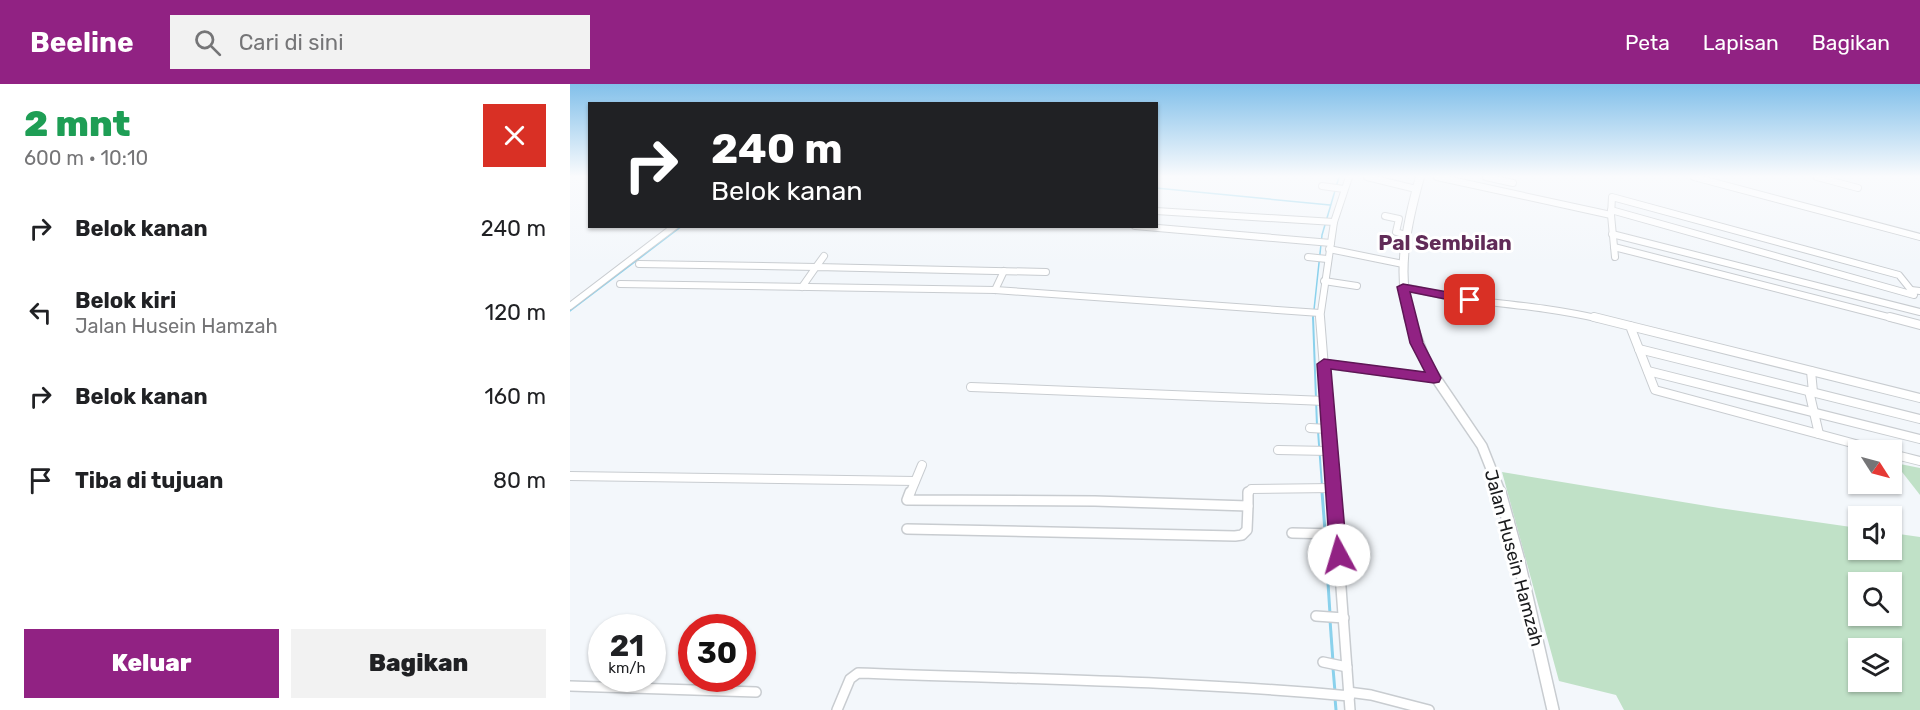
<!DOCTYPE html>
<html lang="id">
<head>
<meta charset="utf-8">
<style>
	body { margin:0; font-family:Rubik,sans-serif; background:#f2f2f2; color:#202124; height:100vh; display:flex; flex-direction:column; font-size:22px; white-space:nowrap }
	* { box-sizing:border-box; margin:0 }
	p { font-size:20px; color:#757577 }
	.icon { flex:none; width:33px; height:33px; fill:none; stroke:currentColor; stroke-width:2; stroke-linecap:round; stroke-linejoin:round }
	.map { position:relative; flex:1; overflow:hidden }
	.side { display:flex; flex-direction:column; background:#fff; width:570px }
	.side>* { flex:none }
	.guide { position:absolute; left:18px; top:18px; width:570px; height:126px; border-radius:0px; box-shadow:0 2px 4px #0004; background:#202124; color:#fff; overflow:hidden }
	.needle { width:39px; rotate:126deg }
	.controls { position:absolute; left:1278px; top:356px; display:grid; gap:12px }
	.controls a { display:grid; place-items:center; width:54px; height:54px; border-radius:0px; background:#fff; box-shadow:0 2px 4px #0004; font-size:30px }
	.speed { position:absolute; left:18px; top:530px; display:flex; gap:12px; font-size:30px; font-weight:700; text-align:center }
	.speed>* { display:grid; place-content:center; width:78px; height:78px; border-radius:50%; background:#fff; box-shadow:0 2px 4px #0004; line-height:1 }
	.speed small { font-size:15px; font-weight:400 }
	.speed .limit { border:9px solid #d22; background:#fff; color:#111 }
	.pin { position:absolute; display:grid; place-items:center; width:51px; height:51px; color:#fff; margin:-26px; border-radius:12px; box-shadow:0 3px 9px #0006 }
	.me { position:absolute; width:66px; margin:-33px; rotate:354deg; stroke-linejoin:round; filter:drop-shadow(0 0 4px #0008) }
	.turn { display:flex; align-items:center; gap:21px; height:126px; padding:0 24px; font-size:27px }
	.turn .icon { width:78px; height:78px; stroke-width:2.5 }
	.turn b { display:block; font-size:42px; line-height:51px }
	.round { display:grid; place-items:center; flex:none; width:63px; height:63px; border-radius:0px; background:#f2f2f2 }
	.head { display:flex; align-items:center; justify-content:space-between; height:102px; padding:0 24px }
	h1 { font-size:36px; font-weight:800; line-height:45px; color:#1e9e55 }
	.button { display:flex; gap:12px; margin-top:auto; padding:12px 24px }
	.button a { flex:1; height:69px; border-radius:0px; background:#912283; color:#fff; font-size:24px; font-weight:800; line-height:69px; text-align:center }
	.button a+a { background:#f2f2f2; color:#202124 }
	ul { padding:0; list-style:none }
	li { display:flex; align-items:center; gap:18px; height:84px; padding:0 24px }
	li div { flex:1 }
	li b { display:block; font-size:22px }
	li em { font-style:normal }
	header { display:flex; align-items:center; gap:36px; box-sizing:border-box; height:84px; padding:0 30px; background:#912283; color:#fff }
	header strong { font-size:28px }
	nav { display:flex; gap:33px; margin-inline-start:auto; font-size:21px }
	.search { width:420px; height:54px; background:#f2f2f2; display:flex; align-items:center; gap:15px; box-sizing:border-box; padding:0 21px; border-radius:0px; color:#757577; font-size:22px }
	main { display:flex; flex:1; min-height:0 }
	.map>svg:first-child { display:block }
	.green { fill:#c0e1c7; fill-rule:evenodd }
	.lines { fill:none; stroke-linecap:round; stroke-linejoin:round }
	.stream-far2 { stroke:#8ad1ec; stroke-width:1.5 }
	.stream-far1 { stroke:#8ad1ec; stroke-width:2 }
	.stream { stroke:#8ad1ec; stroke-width:3 }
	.minor-far2-casing { stroke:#c8ccd0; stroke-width:8 }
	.minor-far1-casing { stroke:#c8ccd0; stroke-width:10 }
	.minor-casing { stroke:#c8ccd0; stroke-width:12 }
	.tertiary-far2-casing { stroke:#c8ccd0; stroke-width:10 }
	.tertiary-far1-casing { stroke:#c8ccd0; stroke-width:12 }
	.tertiary-casing { stroke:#c8ccd0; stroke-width:14 }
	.minor-far2 { stroke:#fff; stroke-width:6 }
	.minor-far1 { stroke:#fff; stroke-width:8 }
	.minor { stroke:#fff; stroke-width:9 }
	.tertiary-far2 { stroke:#fff; stroke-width:8 }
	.tertiary-far1 { stroke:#fff; stroke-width:9 }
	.tertiary { stroke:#fff; stroke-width:11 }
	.route { fill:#912283; stroke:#5e1655; stroke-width:1.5 }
	.labels { text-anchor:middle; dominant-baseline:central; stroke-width:6; stroke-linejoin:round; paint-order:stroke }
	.street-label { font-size:18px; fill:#191a1c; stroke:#fff }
	.quarter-label { font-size:21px; font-weight:bold; fill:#612b58; stroke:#fff }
</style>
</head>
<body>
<header>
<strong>Beeline</strong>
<div class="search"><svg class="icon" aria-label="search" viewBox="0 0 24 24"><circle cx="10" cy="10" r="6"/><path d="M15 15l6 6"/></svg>Cari di sini</div>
<nav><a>Peta</a><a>Lapisan</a><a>Bagikan</a></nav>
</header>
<main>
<section class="side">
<div class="head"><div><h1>2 mnt</h1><p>600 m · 10:10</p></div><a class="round" style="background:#d93025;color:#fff"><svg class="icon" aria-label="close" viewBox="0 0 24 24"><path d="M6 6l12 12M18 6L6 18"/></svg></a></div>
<ul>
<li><svg class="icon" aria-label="right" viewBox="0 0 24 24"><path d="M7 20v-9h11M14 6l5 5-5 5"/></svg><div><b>Belok kanan</b></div><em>240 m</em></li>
<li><svg class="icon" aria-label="left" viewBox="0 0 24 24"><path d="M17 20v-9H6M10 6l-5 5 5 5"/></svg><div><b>Belok kiri</b><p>Jalan Husein Hamzah</p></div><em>120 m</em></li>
<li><svg class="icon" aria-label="right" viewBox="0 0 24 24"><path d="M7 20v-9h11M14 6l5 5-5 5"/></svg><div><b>Belok kanan</b></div><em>160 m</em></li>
<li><svg class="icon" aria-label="arrive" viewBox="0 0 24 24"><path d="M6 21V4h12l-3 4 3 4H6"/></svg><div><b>Tiba di tujuan</b></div><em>80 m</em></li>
</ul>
<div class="button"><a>Keluar</a><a>Bagikan</a></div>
</section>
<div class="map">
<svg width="1350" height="626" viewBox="0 0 1350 626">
	<rect width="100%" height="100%" fill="#f3f7fb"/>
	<g class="green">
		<path d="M1325,379L1350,384V411Z"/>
		<path d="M932,388L1149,424L1288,444V465H1322V449L1350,453V626H1054L1046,611L989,597ZM1288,498H1322V531H1288ZM1288,564H1322V597H1288Z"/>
	</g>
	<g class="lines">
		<g class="stream-far2">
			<path d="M586,104L760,121"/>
			<path d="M0,227L112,142"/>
			<path d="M743,235L752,151L769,93"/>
		</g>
		<g class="stream-far1">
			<path d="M743,233L747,342"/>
			<path d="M748,347L752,402"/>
			<path d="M752,407V410"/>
		</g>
		<g class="stream">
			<path d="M752,408L755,447"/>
			<path d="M755,452L760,530"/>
			<path d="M760,536L763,578"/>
			<path d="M763,584L765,608"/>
			<path d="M765,614L766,626"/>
		</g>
		<g class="minor-far2-casing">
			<g id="minor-far2">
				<path d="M797,93L846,105"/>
				<path d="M867,93L1041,131"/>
				<path d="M916,93L943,99"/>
				<path d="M1124,93L1350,153"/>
				<path d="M1247,93L1288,104"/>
				<path d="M752,102L774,105"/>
				<path d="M1041,126L1344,211L1341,206L1350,207"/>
				<path d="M586,127L764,138"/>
				<path d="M815,132L829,135L826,148L836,151"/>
				<path d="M565,142L761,159"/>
				<path d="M1042,150L1350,228"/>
				<path d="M1044,163L1326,235"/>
				<path d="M759,165L833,180"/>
				<path d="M738,173L757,175"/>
				<path d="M1045,173L1041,131L1042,113L1329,191L1341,206"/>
				<path d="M69,180L246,183L254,172"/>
				<path d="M754,197L787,202"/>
				<path d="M50,200L425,206L750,229"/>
				<path d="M232,203L246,183L476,188"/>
				<path d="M833,203C856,207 879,214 902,216C945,221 987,225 1030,235"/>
				<path d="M425,206L434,187"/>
				<path d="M0,222L105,142"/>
				<path d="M750,235L764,138L779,93"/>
			</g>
		</g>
		<g class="minor-far1-casing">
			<g id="minor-far1">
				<path d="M750,233L764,410"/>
				<path d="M1024,233L1060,242L1085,306L1308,366"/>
				<path d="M1320,233L1350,241"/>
				<path d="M1060,242L1350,314"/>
				<path d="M1069,265L1350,335"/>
				<path d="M754,280L864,294"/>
				<path d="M1078,287L1350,355"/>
				<path d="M1241,287L1243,308"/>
				<path d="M401,303L755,317"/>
				<path d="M1239,307L1249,350"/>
				<path d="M740,344L758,345"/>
				<path d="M708,366L759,367"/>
				<path d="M1322,370L1350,377"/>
				<path d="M0,392L345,397"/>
				<path d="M340,410L352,381"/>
				<path d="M678,410L681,405L763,404"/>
			</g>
		</g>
		<g class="minor-casing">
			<g id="minor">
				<path d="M340,408L337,416L525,417L678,422V408"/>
				<path d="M764,408L780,626"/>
				<path d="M337,445L665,452L672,451L677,446L678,422"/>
				<path d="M722,449L767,450"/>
				<path d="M746,532L774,534"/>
				<path d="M753,578L777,583"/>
				<path d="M0,602L186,608"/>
				<path d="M778,608L801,611L859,626"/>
				<path d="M267,626L280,595L288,589C452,595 617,597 780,612"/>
			</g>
		</g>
		<g class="tertiary-far2-casing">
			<path id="tertiary-far2" d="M840,235C826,188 837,139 850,93"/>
		</g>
		<g class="tertiary-far1-casing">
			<path id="tertiary-far1" d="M839,233L857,281L912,362L931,410"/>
		</g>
		<g class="tertiary-casing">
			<path id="tertiary" d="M930,408L948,473L983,626"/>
		</g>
		<use href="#minor-far2" class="minor-far2"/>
		<use href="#minor-far1" class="minor-far1"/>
		<use href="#minor" class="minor"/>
		<use href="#tertiary-far2" class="tertiary-far2"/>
		<use href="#tertiary-far1" class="tertiary-far1"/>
		<use href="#tertiary" class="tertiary"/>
	</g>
	<linearGradient id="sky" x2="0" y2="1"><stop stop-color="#82c0ea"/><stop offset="0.51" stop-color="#fafbfd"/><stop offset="1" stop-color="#fafbfd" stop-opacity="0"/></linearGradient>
	<rect width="1350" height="181" fill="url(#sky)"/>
	<path class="route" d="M833,200L900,212L906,216L900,220L840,208L853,259L871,294L869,298L864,299L761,285L777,471L774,476L769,478L763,476L760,471L747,280L754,275L855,288L840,259L827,203Z"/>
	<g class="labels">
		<g class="street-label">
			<text transform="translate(944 474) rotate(75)">Jalan Husein Hamzah</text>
		</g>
		<g class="quarter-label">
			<text x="875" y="158">Pal Sembilan</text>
		</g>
	</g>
</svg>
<div class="controls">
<a><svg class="needle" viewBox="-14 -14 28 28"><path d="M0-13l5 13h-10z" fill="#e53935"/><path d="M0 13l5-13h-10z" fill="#757577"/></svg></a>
<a><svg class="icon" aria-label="sound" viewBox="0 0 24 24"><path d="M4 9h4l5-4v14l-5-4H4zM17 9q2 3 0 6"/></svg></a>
<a><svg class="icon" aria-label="search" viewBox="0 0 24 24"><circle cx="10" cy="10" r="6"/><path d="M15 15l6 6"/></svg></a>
<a><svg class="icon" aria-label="layers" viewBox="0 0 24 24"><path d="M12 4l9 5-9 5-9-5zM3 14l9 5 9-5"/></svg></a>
</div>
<div class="speed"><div>21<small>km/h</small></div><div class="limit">30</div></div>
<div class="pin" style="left:900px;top:216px;background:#d93025"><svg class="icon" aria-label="arrive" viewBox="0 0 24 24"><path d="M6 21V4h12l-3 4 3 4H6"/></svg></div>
<svg class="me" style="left:769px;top:471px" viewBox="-20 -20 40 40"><circle r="19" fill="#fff"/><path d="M0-13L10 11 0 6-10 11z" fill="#912283"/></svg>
<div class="guide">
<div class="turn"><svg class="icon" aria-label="right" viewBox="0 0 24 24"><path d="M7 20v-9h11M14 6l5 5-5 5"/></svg><div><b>240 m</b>Belok kanan</div></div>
</div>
</div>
</main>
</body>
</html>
